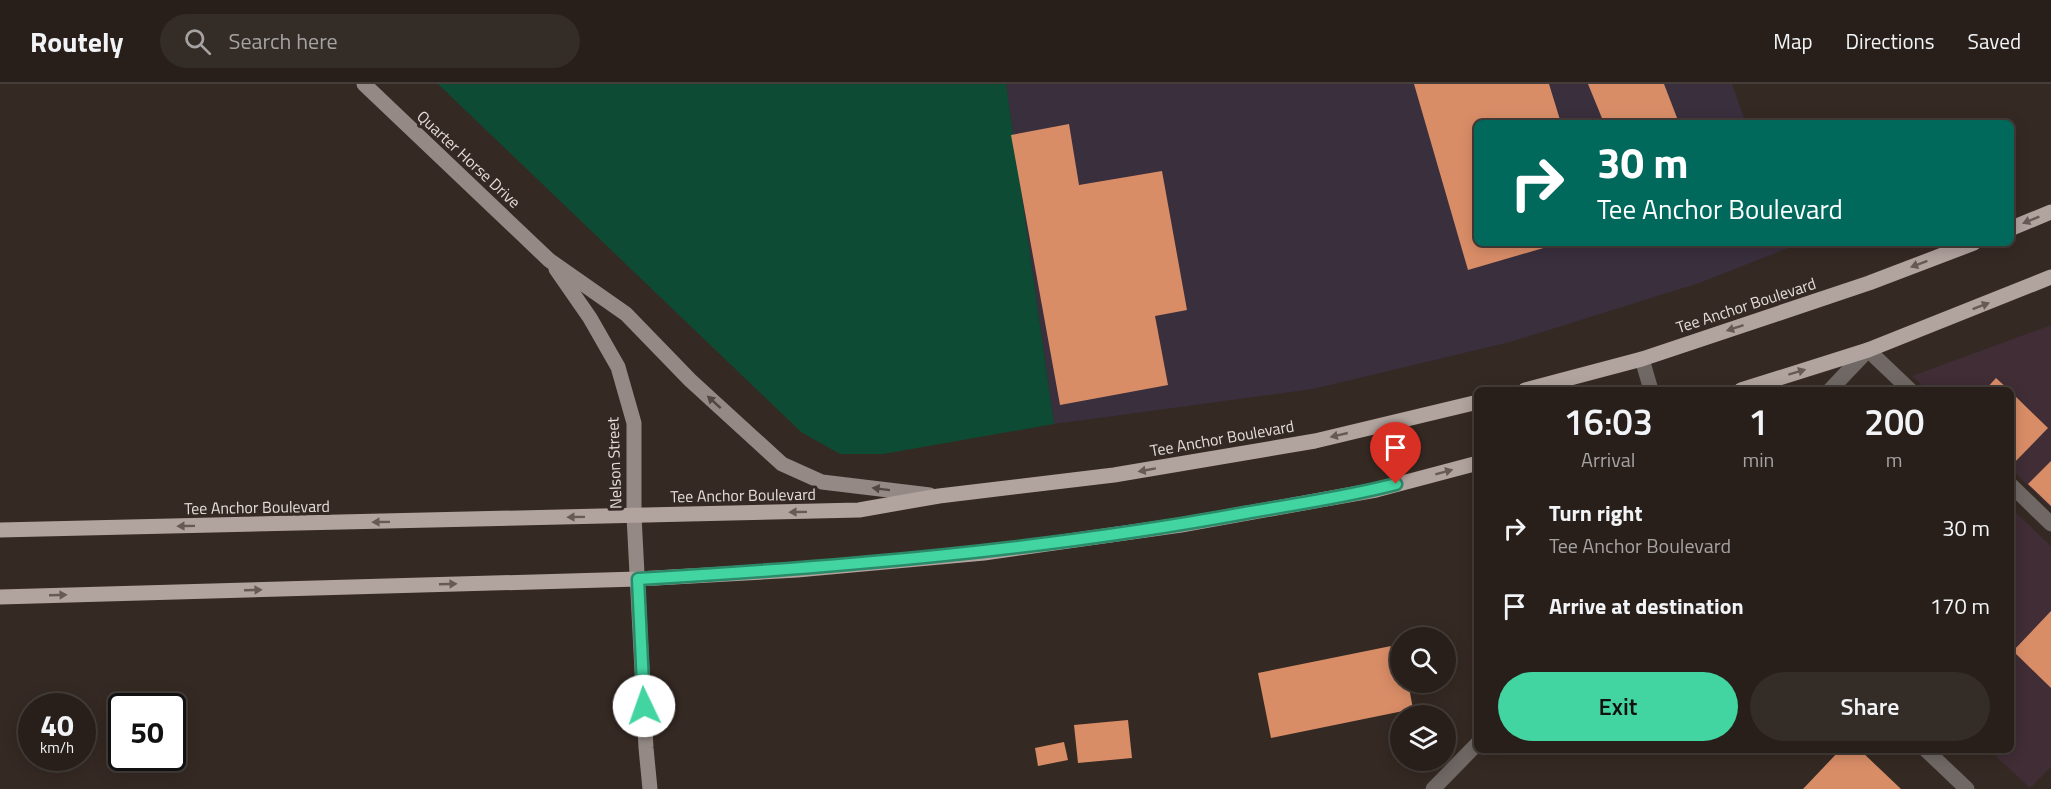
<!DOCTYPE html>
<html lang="en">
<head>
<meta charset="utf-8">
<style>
	body { margin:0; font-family:"Titillium Web",sans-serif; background:#342c27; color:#f1f3f6; height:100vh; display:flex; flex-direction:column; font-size:22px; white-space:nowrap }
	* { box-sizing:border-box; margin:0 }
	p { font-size:20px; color:#a5a2a2 }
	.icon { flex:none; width:33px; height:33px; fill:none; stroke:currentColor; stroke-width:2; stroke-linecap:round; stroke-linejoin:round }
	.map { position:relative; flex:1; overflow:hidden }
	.panel { position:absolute; left:1474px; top:303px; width:540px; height:366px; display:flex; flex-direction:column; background:#281f1a; border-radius:9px; box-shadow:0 3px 15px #0003,0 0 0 2px #443d39 }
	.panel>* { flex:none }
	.top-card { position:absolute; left:1474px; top:36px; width:540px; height:126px; border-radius:9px; box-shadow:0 3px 15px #0003,0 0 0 2px #443d39; background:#00695c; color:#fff; overflow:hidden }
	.controls { position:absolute; left:1390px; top:543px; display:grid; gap:12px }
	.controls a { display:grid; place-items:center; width:66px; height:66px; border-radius:50%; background:#281f1a; box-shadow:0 3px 15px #0003,0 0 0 2px #443d39; font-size:30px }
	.speed { position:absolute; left:18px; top:609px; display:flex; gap:12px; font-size:30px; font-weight:700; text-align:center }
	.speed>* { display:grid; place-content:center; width:78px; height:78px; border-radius:50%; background:#281f1a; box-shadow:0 3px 15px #0003,0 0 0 2px #443d39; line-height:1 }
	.speed small { font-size:15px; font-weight:400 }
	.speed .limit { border:3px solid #111; border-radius:9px; background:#fff; color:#111 }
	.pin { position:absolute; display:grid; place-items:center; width:51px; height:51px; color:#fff; margin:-62px -26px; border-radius:50% 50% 50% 0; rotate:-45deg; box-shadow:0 0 6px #0007 }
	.pin .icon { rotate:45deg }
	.me { position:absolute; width:66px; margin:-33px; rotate:357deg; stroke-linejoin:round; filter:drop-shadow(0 0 4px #0008) }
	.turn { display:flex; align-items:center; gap:21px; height:126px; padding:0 24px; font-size:27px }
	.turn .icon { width:78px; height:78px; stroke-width:2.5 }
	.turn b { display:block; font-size:42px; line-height:51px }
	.eta { display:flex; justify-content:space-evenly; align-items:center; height:102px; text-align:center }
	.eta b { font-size:36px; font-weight:600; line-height:42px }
	.primary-button { display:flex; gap:12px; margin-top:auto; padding:12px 24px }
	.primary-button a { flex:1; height:69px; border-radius:36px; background:#42d4a1; color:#111; font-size:24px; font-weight:600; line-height:69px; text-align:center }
	.primary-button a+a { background:#342c27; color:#f1f3f6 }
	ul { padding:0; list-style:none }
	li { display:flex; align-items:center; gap:18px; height:78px; padding:0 24px }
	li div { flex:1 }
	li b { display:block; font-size:22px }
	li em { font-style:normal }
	header { display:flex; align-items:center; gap:36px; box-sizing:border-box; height:84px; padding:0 30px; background:#281f1a; border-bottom:2px solid #443d39 }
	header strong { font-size:28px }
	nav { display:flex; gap:33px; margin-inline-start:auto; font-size:21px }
	.search { width:420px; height:54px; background:#342c27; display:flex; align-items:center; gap:15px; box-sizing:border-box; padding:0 21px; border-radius:33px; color:#a5a2a2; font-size:22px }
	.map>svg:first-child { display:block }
	.commercial { fill:#402d35 }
	.industrial { fill:#3a2f3d }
	.green { fill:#0e4b34 }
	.building { fill:#d98d67 }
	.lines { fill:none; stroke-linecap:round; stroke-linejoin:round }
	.lane { stroke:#6f6865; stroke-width:15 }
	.street { stroke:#6f6865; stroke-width:15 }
	.secondary { stroke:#948985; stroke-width:15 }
	.primary { stroke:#b1a39e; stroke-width:15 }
	.oneway { fill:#675a54 }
	.oneway2 { fill:#524640 }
	.route-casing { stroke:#2b8a69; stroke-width:15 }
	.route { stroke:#42d4a1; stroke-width:10 }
	.labels { text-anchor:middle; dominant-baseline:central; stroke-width:6; stroke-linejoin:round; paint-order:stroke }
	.street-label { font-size:16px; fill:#e5ddd9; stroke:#352923 }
</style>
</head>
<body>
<header>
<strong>Routely</strong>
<div class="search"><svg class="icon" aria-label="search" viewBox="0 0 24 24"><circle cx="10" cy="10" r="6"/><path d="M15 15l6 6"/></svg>Search here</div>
<nav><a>Map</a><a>Directions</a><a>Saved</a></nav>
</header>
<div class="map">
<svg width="2051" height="705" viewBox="0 0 2051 705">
	<rect width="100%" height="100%" fill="#352923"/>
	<g class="commercial">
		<path d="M2051,241V424L2012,386V306H1927L1912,292Z"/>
		<path d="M2012,425L2051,462V683L2030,704L1989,666H2012Z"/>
	</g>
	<path class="industrial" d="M1006,0H1732L1746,39H1478V159H1789L1791,163L1699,199L1510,258L1313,305L1054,340Z"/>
	<path class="green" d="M438,0H1006L1054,340L883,370H840L801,348Z"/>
	<g class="building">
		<path d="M1414,0H1549L1561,39H1478V159L1557,160L1468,186Z"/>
		<path d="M1588,0H1664L1679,39H1604Z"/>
		<path d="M1069,40L1079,101L1162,87L1187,226L1155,232L1168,301L1060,321L1011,51Z"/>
		<path d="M1996,294L2009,306H1985Z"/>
		<path d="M2012,309L2048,344L2012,381Z"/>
		<path d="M2051,377V422L2028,400Z"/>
		<path d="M2051,527V604L2013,567Z"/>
		<path d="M1401,560V598H1408L1413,625L1271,654L1258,589Z"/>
		<path d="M1128,636L1132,674L1078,679L1074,641Z"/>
		<path d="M1064,658L1068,676L1038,682L1035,664Z"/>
		<path d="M1840,666H1860L1901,705H1803Z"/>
	</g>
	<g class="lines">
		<g class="lane">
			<path d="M1868,266L1910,306"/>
			<path d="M2012,402L2051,440"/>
		</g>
		<g class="street">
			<path d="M1642,275L1651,306"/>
			<path d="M1830,306L1868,266"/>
			<path d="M1926,666L1967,705"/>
			<path d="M1433,705L1478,659"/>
		</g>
		<g class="secondary">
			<path d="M364,0L549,176L626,230L690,296L782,380L822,398L930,411"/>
			<path d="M556,185L590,234L618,283L634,339V432L646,664L650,705"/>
		</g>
		<g class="primary">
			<path d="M2012,144L2051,128"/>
			<path d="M1525,306L1642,275L1869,199L1974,159"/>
			<path d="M1741,306L1868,266L2051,193"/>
			<path d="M0,446L859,426L939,412L1114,391L1315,357L1478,318"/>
			<path d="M0,513L638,495L797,486L984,469L1181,441L1376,406L1478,379"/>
		</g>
	</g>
	<defs><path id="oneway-solid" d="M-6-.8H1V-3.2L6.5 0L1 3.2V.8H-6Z" transform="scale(1.5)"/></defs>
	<g class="oneway">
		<use href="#oneway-solid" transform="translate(2031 136) rotate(158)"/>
		<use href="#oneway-solid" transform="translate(1919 180) rotate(159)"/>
		<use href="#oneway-solid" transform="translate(1981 222) rotate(-21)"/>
		<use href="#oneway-solid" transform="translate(1735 244) rotate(162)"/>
		<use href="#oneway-solid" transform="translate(1797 288) rotate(-17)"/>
		<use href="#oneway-solid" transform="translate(1339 351) rotate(167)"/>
		<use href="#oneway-solid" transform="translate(1147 386) rotate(170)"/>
		<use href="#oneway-solid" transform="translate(1444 388) rotate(-15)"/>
		<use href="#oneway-solid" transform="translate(798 428) rotate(179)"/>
		<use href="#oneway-solid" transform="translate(576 433) rotate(179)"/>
		<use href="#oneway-solid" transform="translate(381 438) rotate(179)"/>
		<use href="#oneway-solid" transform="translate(186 442) rotate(179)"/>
		<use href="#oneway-solid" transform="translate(448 500) rotate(-2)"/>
		<use href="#oneway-solid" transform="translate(253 506) rotate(-2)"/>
		<use href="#oneway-solid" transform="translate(58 511) rotate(-2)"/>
	</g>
	<g class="oneway2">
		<use href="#oneway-solid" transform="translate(714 318) rotate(-138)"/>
		<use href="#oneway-solid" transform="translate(881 405) rotate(-173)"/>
	</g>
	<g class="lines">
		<g class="route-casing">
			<path id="route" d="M644,622L638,495C841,483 1044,466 1245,429C1295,420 1347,413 1396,400"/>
		</g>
		<use href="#route" class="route"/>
	</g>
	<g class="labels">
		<g class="street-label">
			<text transform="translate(469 75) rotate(43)">Quarter Horse Drive</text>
			<text transform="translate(1746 221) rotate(-18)">Tee Anchor Boulevard</text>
			<text transform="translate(1222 354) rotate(-10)">Tee Anchor Boulevard</text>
			<text transform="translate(614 379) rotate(-92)">Nelson Street</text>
			<text transform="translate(743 411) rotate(-1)">Tee Anchor Boulevard</text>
			<text transform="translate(257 423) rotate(-1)">Tee Anchor Boulevard</text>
		</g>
	</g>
</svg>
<div class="controls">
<a><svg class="icon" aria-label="search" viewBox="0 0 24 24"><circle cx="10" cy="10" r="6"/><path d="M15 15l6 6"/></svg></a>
<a><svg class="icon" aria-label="layers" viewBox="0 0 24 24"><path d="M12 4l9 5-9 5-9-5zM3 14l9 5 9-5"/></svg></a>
</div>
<div class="speed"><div>40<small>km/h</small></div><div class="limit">50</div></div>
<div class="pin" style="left:1396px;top:400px;background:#d93025"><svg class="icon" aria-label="arrive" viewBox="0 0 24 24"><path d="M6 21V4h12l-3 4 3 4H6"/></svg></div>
<svg class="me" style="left:644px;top:622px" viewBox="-20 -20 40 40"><circle r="19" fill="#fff"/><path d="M0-13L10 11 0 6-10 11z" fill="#42d4a1"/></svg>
<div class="top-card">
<div class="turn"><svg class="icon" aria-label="right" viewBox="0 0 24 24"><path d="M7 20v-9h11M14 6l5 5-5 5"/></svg><div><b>30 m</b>Tee Anchor Boulevard</div></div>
</div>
<section class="panel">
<div class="eta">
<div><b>16:03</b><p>Arrival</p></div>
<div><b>1</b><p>min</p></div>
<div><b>200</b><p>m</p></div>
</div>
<ul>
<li><svg class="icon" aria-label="right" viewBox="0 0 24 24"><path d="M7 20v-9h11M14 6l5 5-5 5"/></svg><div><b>Turn right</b><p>Tee Anchor Boulevard</p></div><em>30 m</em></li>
<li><svg class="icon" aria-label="arrive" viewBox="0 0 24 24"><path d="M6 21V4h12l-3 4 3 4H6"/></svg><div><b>Arrive at destination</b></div><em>170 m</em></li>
</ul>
<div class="primary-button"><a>Exit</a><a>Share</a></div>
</section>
</div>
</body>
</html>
